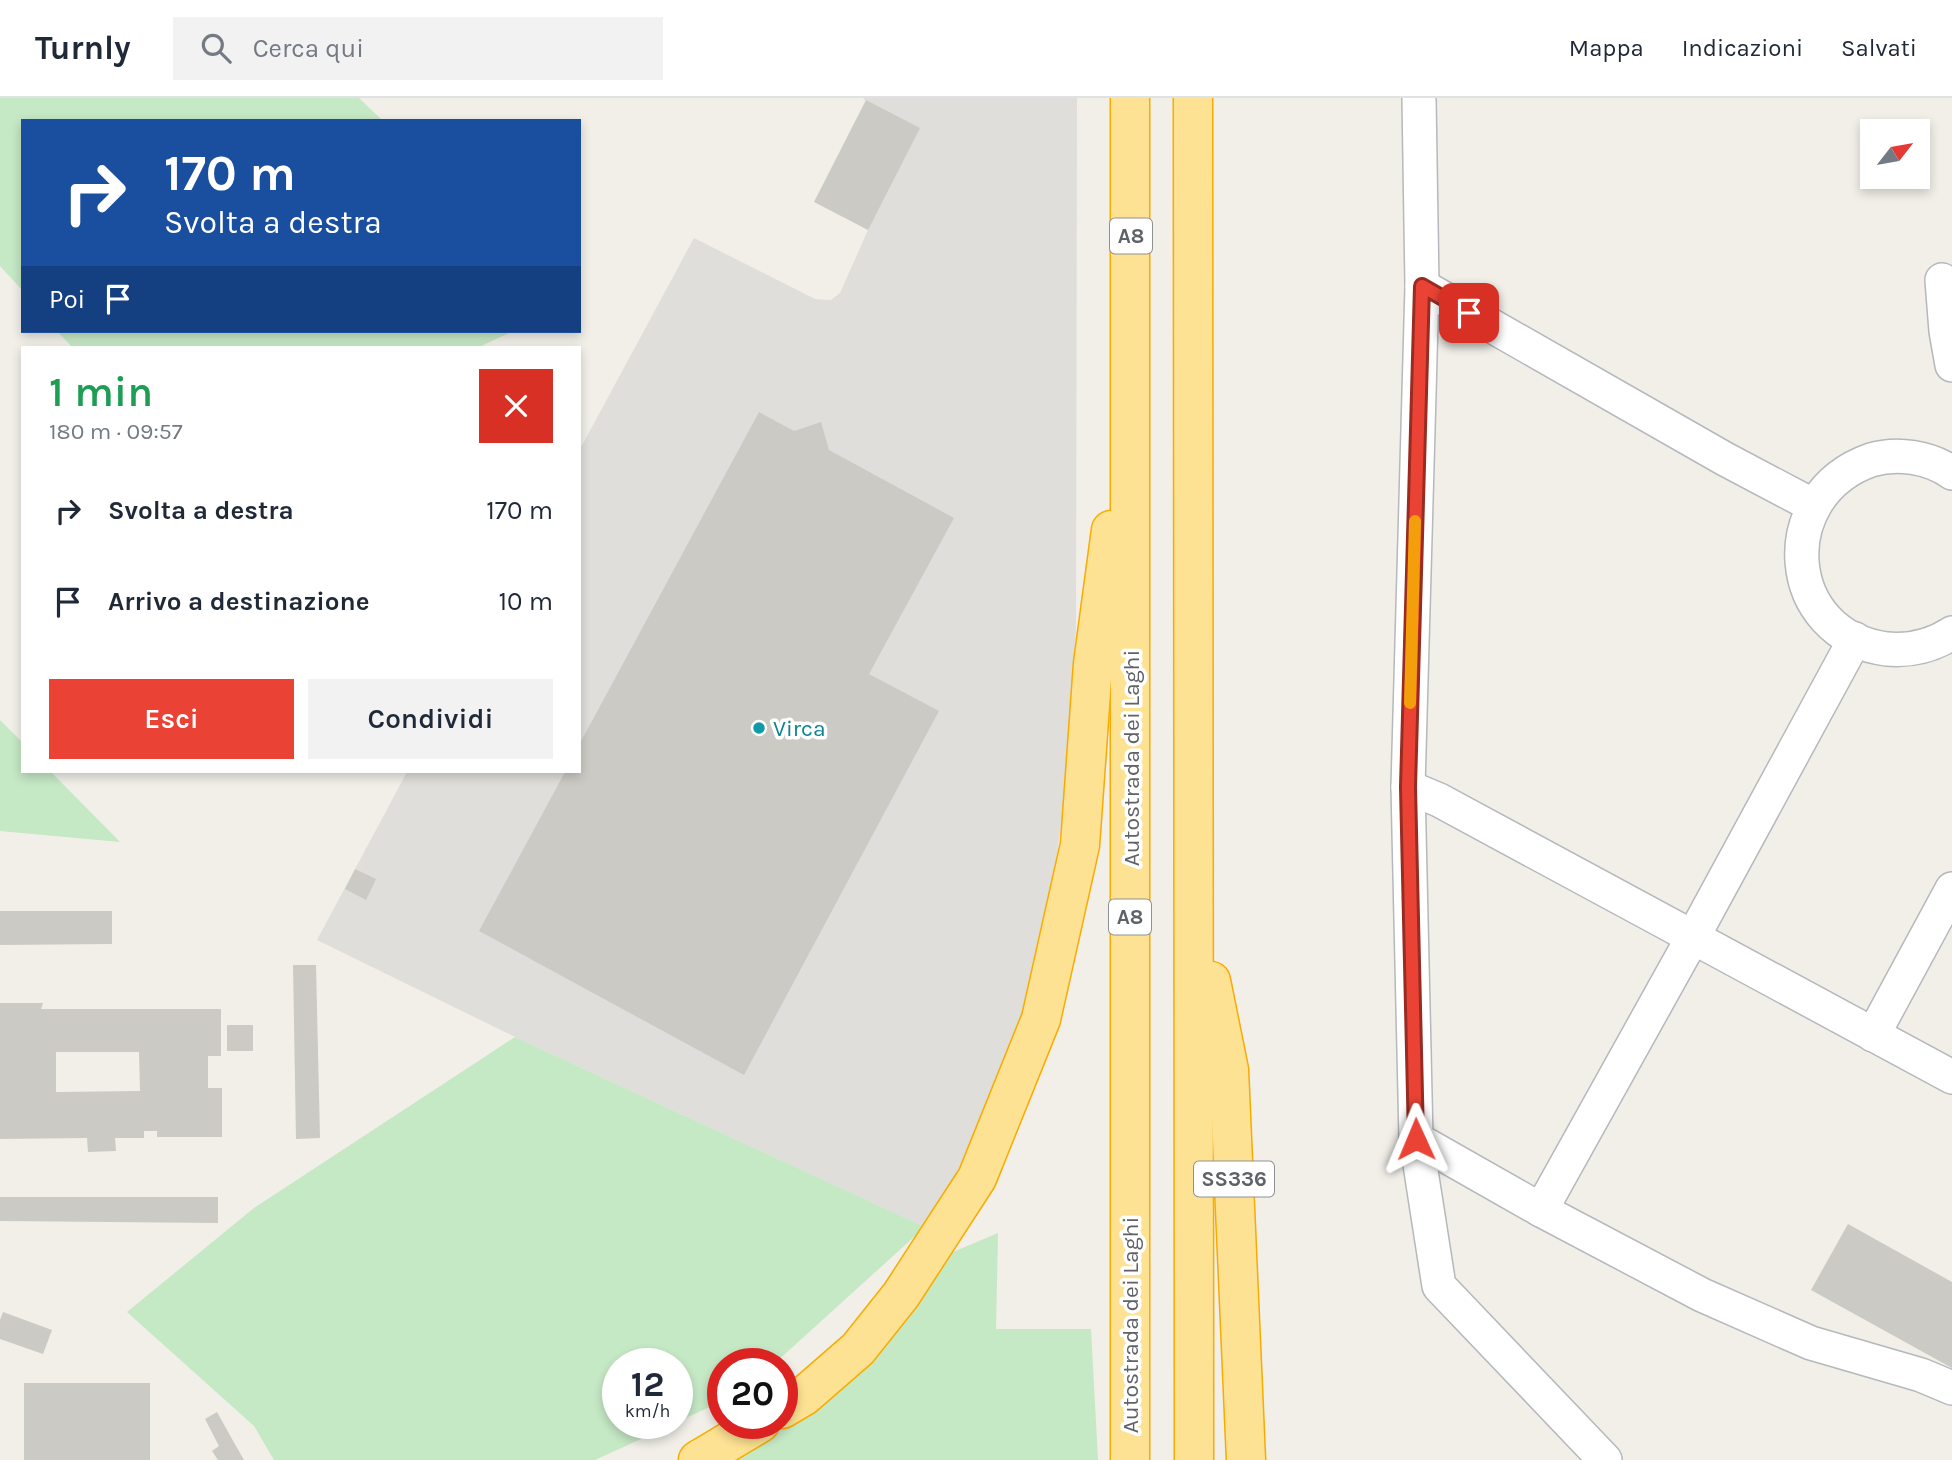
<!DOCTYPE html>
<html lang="it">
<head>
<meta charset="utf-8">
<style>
	body { margin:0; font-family:Karla,sans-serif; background:#f2f2f3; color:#1f2937; height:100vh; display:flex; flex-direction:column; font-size:26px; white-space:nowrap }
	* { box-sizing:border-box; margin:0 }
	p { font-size:23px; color:#747a83 }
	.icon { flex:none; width:38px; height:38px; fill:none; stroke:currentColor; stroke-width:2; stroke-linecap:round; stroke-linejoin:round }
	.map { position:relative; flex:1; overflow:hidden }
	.drawer { position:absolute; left:21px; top:248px; width:560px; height:427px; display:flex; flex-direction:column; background:#fff; border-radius:0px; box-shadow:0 4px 10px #0003 }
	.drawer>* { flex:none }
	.hud { position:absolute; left:21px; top:21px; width:560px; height:214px; border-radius:0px; box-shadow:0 4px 10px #0003; background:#1a4fa0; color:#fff; overflow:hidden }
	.needle { width:46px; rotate:59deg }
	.tools { position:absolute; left:1860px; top:21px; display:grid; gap:14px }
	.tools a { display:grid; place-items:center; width:70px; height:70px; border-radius:0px; background:#fff; box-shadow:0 4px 10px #0003; font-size:35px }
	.speed { position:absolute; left:602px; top:1250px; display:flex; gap:14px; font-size:35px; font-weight:700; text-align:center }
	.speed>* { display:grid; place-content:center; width:91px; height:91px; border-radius:50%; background:#fff; box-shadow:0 4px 10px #0003; line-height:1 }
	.speed small { font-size:18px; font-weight:400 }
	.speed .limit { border:10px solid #d22; background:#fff; color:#111 }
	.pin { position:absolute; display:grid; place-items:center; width:60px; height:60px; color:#fff; margin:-30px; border-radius:14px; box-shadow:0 4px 10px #0006 }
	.me { position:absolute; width:77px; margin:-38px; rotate:359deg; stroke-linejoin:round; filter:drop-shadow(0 0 5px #0008) }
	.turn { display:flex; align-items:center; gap:24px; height:147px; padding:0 28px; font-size:32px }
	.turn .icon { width:91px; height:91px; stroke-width:2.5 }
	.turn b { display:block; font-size:49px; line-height:60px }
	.then { display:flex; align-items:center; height:66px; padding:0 28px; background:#0003; gap:14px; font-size:26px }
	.round { display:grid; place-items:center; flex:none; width:74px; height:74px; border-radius:0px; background:#f2f2f3 }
	.head { display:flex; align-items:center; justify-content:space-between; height:119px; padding:0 28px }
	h1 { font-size:42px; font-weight:600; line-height:52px; color:#1e9e55 }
	.primary-button { display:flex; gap:14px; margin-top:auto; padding:14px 28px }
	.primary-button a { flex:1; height:80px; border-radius:0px; background:#ea4335; color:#fff; font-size:28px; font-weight:600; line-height:80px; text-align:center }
	.primary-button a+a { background:#f2f2f3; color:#1f2937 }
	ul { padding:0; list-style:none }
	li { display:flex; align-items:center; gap:21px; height:91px; padding:0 28px }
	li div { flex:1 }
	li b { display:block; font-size:26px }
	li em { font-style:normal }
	header { display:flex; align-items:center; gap:42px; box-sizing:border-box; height:98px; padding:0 35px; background:#fff; border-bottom:2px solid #e0e1e3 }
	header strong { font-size:33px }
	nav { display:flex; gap:38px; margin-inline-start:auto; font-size:24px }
	.search { width:490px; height:63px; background:#f2f2f3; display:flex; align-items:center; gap:18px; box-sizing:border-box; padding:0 24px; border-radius:0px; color:#747a83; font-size:26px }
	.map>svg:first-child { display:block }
	.industrial { fill:#e0deda }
	.green { fill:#c5e8c5 }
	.building { fill:#cccac5; fill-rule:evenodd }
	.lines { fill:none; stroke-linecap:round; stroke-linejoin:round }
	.minor-casing { stroke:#b5b8bc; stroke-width:36 }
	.highway-casing { stroke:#f9ab00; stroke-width:41 }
	.minor { stroke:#fff; stroke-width:33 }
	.highway { stroke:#fde293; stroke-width:38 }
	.route-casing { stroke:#982c22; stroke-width:18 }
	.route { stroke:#ea4335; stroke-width:12 }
	.slow { stroke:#f59e0b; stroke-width:12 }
	.culture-dot { fill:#0f9aa8; stroke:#fff; stroke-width:2.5 }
	.labels { text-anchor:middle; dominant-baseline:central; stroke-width:7; stroke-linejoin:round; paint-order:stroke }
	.shield { fill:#fff; stroke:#8f9295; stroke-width:2 }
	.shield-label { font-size:21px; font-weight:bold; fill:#5f6368 }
	.culture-label { font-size:23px; fill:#0d838f; stroke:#fff; text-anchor:start }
	.street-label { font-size:23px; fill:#5f6368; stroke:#fff }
</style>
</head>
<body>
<header>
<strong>Turnly</strong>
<div class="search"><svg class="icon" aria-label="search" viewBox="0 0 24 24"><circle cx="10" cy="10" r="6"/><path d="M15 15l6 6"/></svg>Cerca qui</div>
<nav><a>Mappa</a><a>Indicazioni</a><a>Salvati</a></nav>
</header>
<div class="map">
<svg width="1952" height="1362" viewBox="0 0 1952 1362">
	<rect width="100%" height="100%" fill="#f1efe8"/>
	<path class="industrial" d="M863,0H1077L1076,532L1063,714L1048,818L1031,889L997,989L954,1080L925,1129L515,939L317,842L407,674H579V353L694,140L815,201L831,202L840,195L868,132L866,3Z"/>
	<g class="green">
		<path d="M0,0H359L383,23H23V193L0,168Z"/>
		<path d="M57,233H509L507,236L477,250H73Z"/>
		<path d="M0,622L23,645V674H51L120,744L0,733Z"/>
		<path d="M515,939L925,1129L775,1265H723V1303L677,1324V1265H618V1325H676L595,1362H274L254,1328L127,1214L254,1110Z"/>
		<path d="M998,1135L996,1231H1091L1098,1362H733L808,1308L881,1248L953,1154Z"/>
	</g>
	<g class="building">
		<path d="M866,2L920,30L868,132L814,104Z"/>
		<path d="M759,314L794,333L821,324L829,352L954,420L869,576L939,613L744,977L479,833L565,674H579V647Z"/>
		<path d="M355,771L376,781L366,802L345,791Z"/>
		<path d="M0,813H112V846L0,847Z"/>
		<path d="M293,867H316L320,1040L296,1041Z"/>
		<path d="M0,905H43L41,911H221V958H208V990H222V1039H157V1033H144V1040H115L116,1053L88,1054L87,1040L0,1041ZM56,954H139L140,993L56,994Z"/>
		<rect x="227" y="927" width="26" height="26"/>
		<path d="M0,1099H218V1125L0,1123Z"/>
		<path d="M1848,1126L1952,1184V1270L1811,1192Z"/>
		<path d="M3,1214L52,1232L43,1256L0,1241V1222Z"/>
		<rect x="24" y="1285" width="126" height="77"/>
		<path d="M217,1314L232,1341L244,1362H218L212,1353L219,1348L205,1321Z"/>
	</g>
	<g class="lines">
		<g class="minor-casing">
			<g id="minor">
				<path d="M1419,0L1422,188L1408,689L1416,1041L1439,1188L1605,1362"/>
				<path d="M1942,182L1946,233L1952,267"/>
				<path d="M1422,188L1725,361L1814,408"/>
				<path d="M1952,375C1930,359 1897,354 1871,362C1771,397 1782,538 1887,551C1911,553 1932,548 1952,535"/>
				<path d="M1408,689L1439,702L1952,979"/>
				<path d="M1873,937L1952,791"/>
				<path d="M1416,1041L1541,1112L1702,1197L1811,1245L1921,1277L1952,1290"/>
				<path d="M1541,1112L1693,839L1855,541"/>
			</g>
		</g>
		<g class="highway-casing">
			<g id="highway">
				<path d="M1193,0L1194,1362"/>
				<path d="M1211,883L1229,972L1246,1362"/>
				<path d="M782,1311L804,1298L858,1251L901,1197L977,1080L1041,921L1080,747L1093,566L1111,432"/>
				<path d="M698,1362L760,1325"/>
				<path d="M1130,1362V0"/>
			</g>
		</g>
		<use href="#minor" class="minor"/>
		<use href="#highway" class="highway"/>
	</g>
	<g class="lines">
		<g class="route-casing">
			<path id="route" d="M1416,1041L1408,689L1422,188L1469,215"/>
		</g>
		<use href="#route" class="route"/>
		<path class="slow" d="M1410,605L1415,423"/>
	</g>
	<circle class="culture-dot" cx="759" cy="630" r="7"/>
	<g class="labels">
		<g class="shield">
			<rect x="1110" y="120.5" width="42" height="35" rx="5"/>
			<rect x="1109" y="801.5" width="42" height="35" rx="5"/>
			<rect x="1194" y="1063.5" width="80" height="35" rx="5"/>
		</g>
		<g class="shield-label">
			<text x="1131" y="138">A8</text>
			<text x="1130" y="819">A8</text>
			<text x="1234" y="1081">SS336</text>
		</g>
		<g class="culture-label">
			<text x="773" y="630">Virca</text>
		</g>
		<g class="street-label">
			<text transform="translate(1131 660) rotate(-90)">Autostrada dei Laghi</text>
			<text transform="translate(1130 1227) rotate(-90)">Autostrada dei Laghi</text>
		</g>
	</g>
</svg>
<div class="tools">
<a><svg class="needle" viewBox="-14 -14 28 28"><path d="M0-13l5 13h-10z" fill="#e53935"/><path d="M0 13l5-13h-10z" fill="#747a83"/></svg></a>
</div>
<div class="speed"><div>12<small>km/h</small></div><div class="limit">20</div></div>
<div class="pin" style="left:1469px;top:215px;background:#d93025"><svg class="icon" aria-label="arrive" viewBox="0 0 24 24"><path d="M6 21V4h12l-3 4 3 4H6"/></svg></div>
<svg class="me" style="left:1416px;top:1041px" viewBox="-20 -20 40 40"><path d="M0-17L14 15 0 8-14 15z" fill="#ea4335" stroke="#fff" stroke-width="4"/></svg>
<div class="hud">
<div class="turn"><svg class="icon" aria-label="right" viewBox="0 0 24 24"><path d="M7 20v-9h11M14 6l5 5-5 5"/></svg><div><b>170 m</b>Svolta a destra</div></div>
<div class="then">Poi<svg class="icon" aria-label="arrive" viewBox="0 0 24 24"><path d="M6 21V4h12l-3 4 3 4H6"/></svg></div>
</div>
<section class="drawer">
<div class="head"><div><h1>1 min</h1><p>180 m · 09:57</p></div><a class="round" style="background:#d93025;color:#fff"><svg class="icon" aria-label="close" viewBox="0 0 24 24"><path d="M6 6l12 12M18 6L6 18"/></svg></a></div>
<ul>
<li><svg class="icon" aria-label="right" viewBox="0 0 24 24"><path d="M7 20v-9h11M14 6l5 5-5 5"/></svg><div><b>Svolta a destra</b></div><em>170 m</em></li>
<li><svg class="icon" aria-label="arrive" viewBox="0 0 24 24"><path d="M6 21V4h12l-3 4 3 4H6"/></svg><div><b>Arrivo a destinazione</b></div><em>10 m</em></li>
</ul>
<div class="primary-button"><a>Esci</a><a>Condividi</a></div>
</section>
</div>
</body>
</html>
